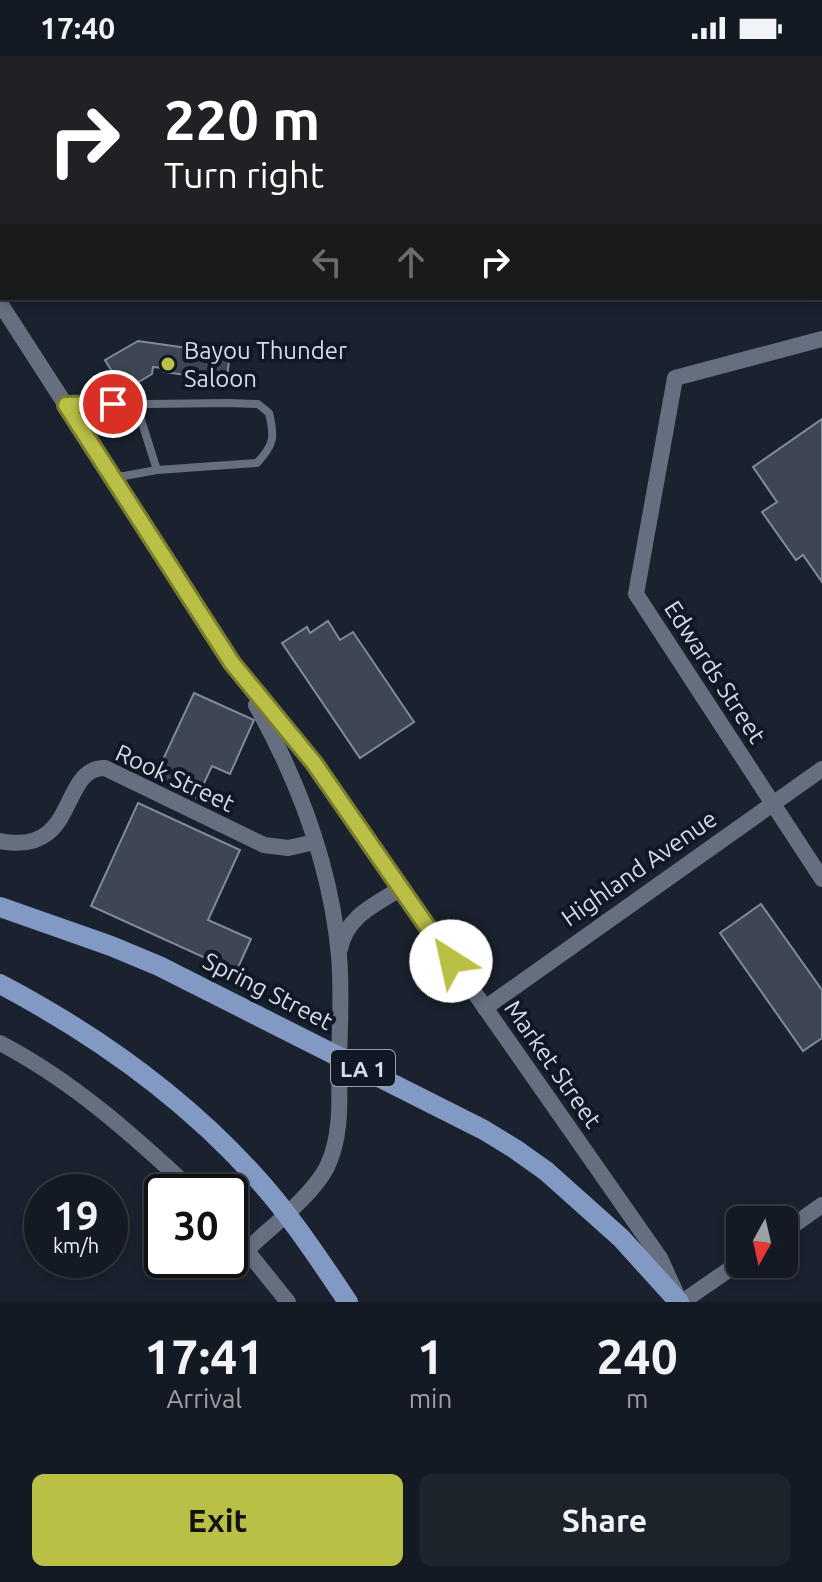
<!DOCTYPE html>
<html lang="en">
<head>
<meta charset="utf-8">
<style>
	body { margin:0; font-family:Ubuntu,sans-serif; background:#1d232b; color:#f1f3f6; height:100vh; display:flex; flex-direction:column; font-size:30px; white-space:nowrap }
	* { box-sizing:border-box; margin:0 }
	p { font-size:26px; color:#9da1a6 }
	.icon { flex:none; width:44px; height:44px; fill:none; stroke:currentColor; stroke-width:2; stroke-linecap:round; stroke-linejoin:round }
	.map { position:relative; height:1246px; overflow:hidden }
	.side { display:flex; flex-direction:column; background:#141a23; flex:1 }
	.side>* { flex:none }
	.hud { position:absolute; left:0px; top:0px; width:822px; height:244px; box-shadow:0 4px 12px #0003,0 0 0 2px #333841; background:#202124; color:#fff; overflow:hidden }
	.needle { width:52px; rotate:188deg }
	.tools { position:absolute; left:726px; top:1150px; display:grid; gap:16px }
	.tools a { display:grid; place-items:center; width:72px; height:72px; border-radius:12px; background:#141a23; box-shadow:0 4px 12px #0003,0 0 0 2px #333841; font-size:40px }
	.speed { position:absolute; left:24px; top:1118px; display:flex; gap:16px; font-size:40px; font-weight:700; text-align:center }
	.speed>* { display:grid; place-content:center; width:104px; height:104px; border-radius:50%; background:#141a23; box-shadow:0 4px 12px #0003,0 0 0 2px #333841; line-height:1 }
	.speed small { font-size:20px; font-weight:400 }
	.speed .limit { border:4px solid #111; border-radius:12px; background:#fff; color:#111 }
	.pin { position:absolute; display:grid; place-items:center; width:68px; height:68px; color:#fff; margin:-34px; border:4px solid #fff; border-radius:50%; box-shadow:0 2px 8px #0007 }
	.me { position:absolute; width:88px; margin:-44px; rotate:325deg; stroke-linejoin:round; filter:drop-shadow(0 0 6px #0008) }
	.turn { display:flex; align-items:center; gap:28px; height:168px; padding:0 32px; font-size:36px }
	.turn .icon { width:104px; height:104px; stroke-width:2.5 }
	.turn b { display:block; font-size:56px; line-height:68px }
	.lanes { display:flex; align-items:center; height:76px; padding:0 32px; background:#0003; justify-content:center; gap:40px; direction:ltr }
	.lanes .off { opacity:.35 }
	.eta { display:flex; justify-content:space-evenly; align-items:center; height:136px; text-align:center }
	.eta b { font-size:48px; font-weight:700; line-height:56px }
	.cta { display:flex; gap:16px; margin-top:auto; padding:16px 32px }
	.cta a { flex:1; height:92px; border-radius:12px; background:#bac045; color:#111; font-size:32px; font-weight:700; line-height:92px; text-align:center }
	.cta a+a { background:#1d232b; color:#f1f3f6 }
	.status { display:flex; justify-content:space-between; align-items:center; height:56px; padding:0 40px; background:#141a23; direction:ltr }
	.status svg { height:22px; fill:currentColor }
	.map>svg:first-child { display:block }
	.building { fill:#3e4655; stroke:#818a9b; stroke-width:2 }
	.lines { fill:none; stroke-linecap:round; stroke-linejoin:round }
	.path { stroke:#555c68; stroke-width:4; stroke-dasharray:6 4; stroke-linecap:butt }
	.service { stroke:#666f80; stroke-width:8 }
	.minor { stroke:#666f80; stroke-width:16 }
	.tertiary { stroke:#666f80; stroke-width:20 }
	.primary { stroke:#8299c3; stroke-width:20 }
	.route-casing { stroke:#797d2d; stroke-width:20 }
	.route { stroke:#bac045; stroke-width:14 }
	.poi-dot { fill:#bac045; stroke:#111825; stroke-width:3 }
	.labels { text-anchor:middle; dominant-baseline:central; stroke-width:8; stroke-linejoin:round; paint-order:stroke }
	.shield { fill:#111825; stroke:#9ba1ab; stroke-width:2 }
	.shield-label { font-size:22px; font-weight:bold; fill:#d6dce5 }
	.poi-label { font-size:24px; fill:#d6dce5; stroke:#111825; text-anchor:start }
	.street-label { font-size:24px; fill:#d6dce5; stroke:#111825 }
</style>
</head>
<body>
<div class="status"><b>17:40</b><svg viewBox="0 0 49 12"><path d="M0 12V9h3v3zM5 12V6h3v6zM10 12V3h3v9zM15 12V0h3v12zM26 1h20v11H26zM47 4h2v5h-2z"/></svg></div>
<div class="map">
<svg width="822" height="1246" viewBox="0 0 822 1246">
	<rect width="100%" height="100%" fill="#1a222f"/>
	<g class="building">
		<path d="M138,285L230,298L227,320L186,315L185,319L164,316V312L153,311L152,318L124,335L105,304Z"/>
		<path d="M822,363V526L803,499L796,504L762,456L777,446L753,411Z"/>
		<path d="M328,565L340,584L353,576L414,666L360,702L282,587L307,571L310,577Z"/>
		<path d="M194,637L254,664L230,718L212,710L197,742L154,723Z"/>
		<path d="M138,747L240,794L208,864L251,883L236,916L91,850Z"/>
		<path d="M761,848L822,934V982L803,995L720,877Z"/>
	</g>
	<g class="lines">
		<path class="path" d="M376,0L390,2"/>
		<g class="service">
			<path d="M136,348L157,414"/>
			<path d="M67,349L229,347L258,348L269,357C275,381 274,389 257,407L157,414L113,422"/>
		</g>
		<g class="minor">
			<path d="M0,102H2"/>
			<path d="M820,216H822"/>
			<path d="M0,247L232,607L314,707L660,1202L676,1237"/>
			<path d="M822,283L675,322L636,538L822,823"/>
			<path d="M0,785C79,801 59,711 105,712L264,789L288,792L315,786"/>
			<path d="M340,893C346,861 374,849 400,833"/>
			<path d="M485,952L822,713"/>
			<path d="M0,987C73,1025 134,1080 194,1136"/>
			<path d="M230,1174L288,1246"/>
			<path d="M784,1176L822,1149"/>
			<path d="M248,1193C272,1170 312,1140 327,1111C343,1078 339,1038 339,1003C340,969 342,934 339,900C331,811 299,726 256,649"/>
			<path d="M682,1246L740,1206"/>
		</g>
		<g class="tertiary">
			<path d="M683,0L685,2"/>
			<path d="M715,2L716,0"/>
			<path d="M820,196L822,199"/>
		</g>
		<g class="primary">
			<path d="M0,851L111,890L159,910L484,1074L515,1093L546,1115L621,1182L679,1246"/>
			<path d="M0,928C95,978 181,1039 253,1118C289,1157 319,1203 348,1246"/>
		</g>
	</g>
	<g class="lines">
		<g class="route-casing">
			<path id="route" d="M113,348L66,349L232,607L314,707L451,905"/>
		</g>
		<use href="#route" class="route"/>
	</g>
	<circle class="poi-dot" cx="168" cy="308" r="8"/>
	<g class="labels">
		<rect class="shield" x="331" y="994" width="64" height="36" rx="6"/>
		<g class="shield-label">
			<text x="363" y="1012">LA 1</text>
		</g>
		<g class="poi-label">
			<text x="184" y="294">Bayou Thunder<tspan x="184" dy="28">Saloon</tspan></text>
		</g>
		<g class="street-label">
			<text transform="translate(715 616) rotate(57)">Edwards Street</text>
			<text transform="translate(175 722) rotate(25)">Rook Street</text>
			<text transform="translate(639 812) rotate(-35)">Highland Avenue</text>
			<text transform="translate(268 935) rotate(27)">Spring Street</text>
			<text transform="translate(553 1008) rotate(55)">Market Street</text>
		</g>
	</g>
</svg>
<div class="tools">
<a><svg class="needle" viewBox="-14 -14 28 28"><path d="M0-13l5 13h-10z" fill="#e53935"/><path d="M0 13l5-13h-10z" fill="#9da1a6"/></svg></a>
</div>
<div class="speed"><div>19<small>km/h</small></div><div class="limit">30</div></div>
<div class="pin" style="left:113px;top:348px;background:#d93025"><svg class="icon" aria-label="arrive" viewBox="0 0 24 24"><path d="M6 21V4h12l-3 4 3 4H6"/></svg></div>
<svg class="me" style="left:451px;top:905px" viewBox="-20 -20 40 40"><circle r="19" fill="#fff"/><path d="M0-13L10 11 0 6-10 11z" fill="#bac045"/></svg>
<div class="hud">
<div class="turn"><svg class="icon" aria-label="right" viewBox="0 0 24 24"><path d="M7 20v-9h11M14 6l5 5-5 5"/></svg><div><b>220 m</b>Turn right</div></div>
<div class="lanes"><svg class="icon off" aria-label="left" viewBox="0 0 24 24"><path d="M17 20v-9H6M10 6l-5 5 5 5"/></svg><svg class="icon off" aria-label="ahead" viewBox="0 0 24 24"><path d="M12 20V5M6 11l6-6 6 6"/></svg><svg class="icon" aria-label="right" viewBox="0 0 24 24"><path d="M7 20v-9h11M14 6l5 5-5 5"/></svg></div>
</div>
</div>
<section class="side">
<div class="eta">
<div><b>17:41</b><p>Arrival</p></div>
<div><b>1</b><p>min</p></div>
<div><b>240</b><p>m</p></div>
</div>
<div class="cta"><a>Exit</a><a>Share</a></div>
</section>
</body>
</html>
